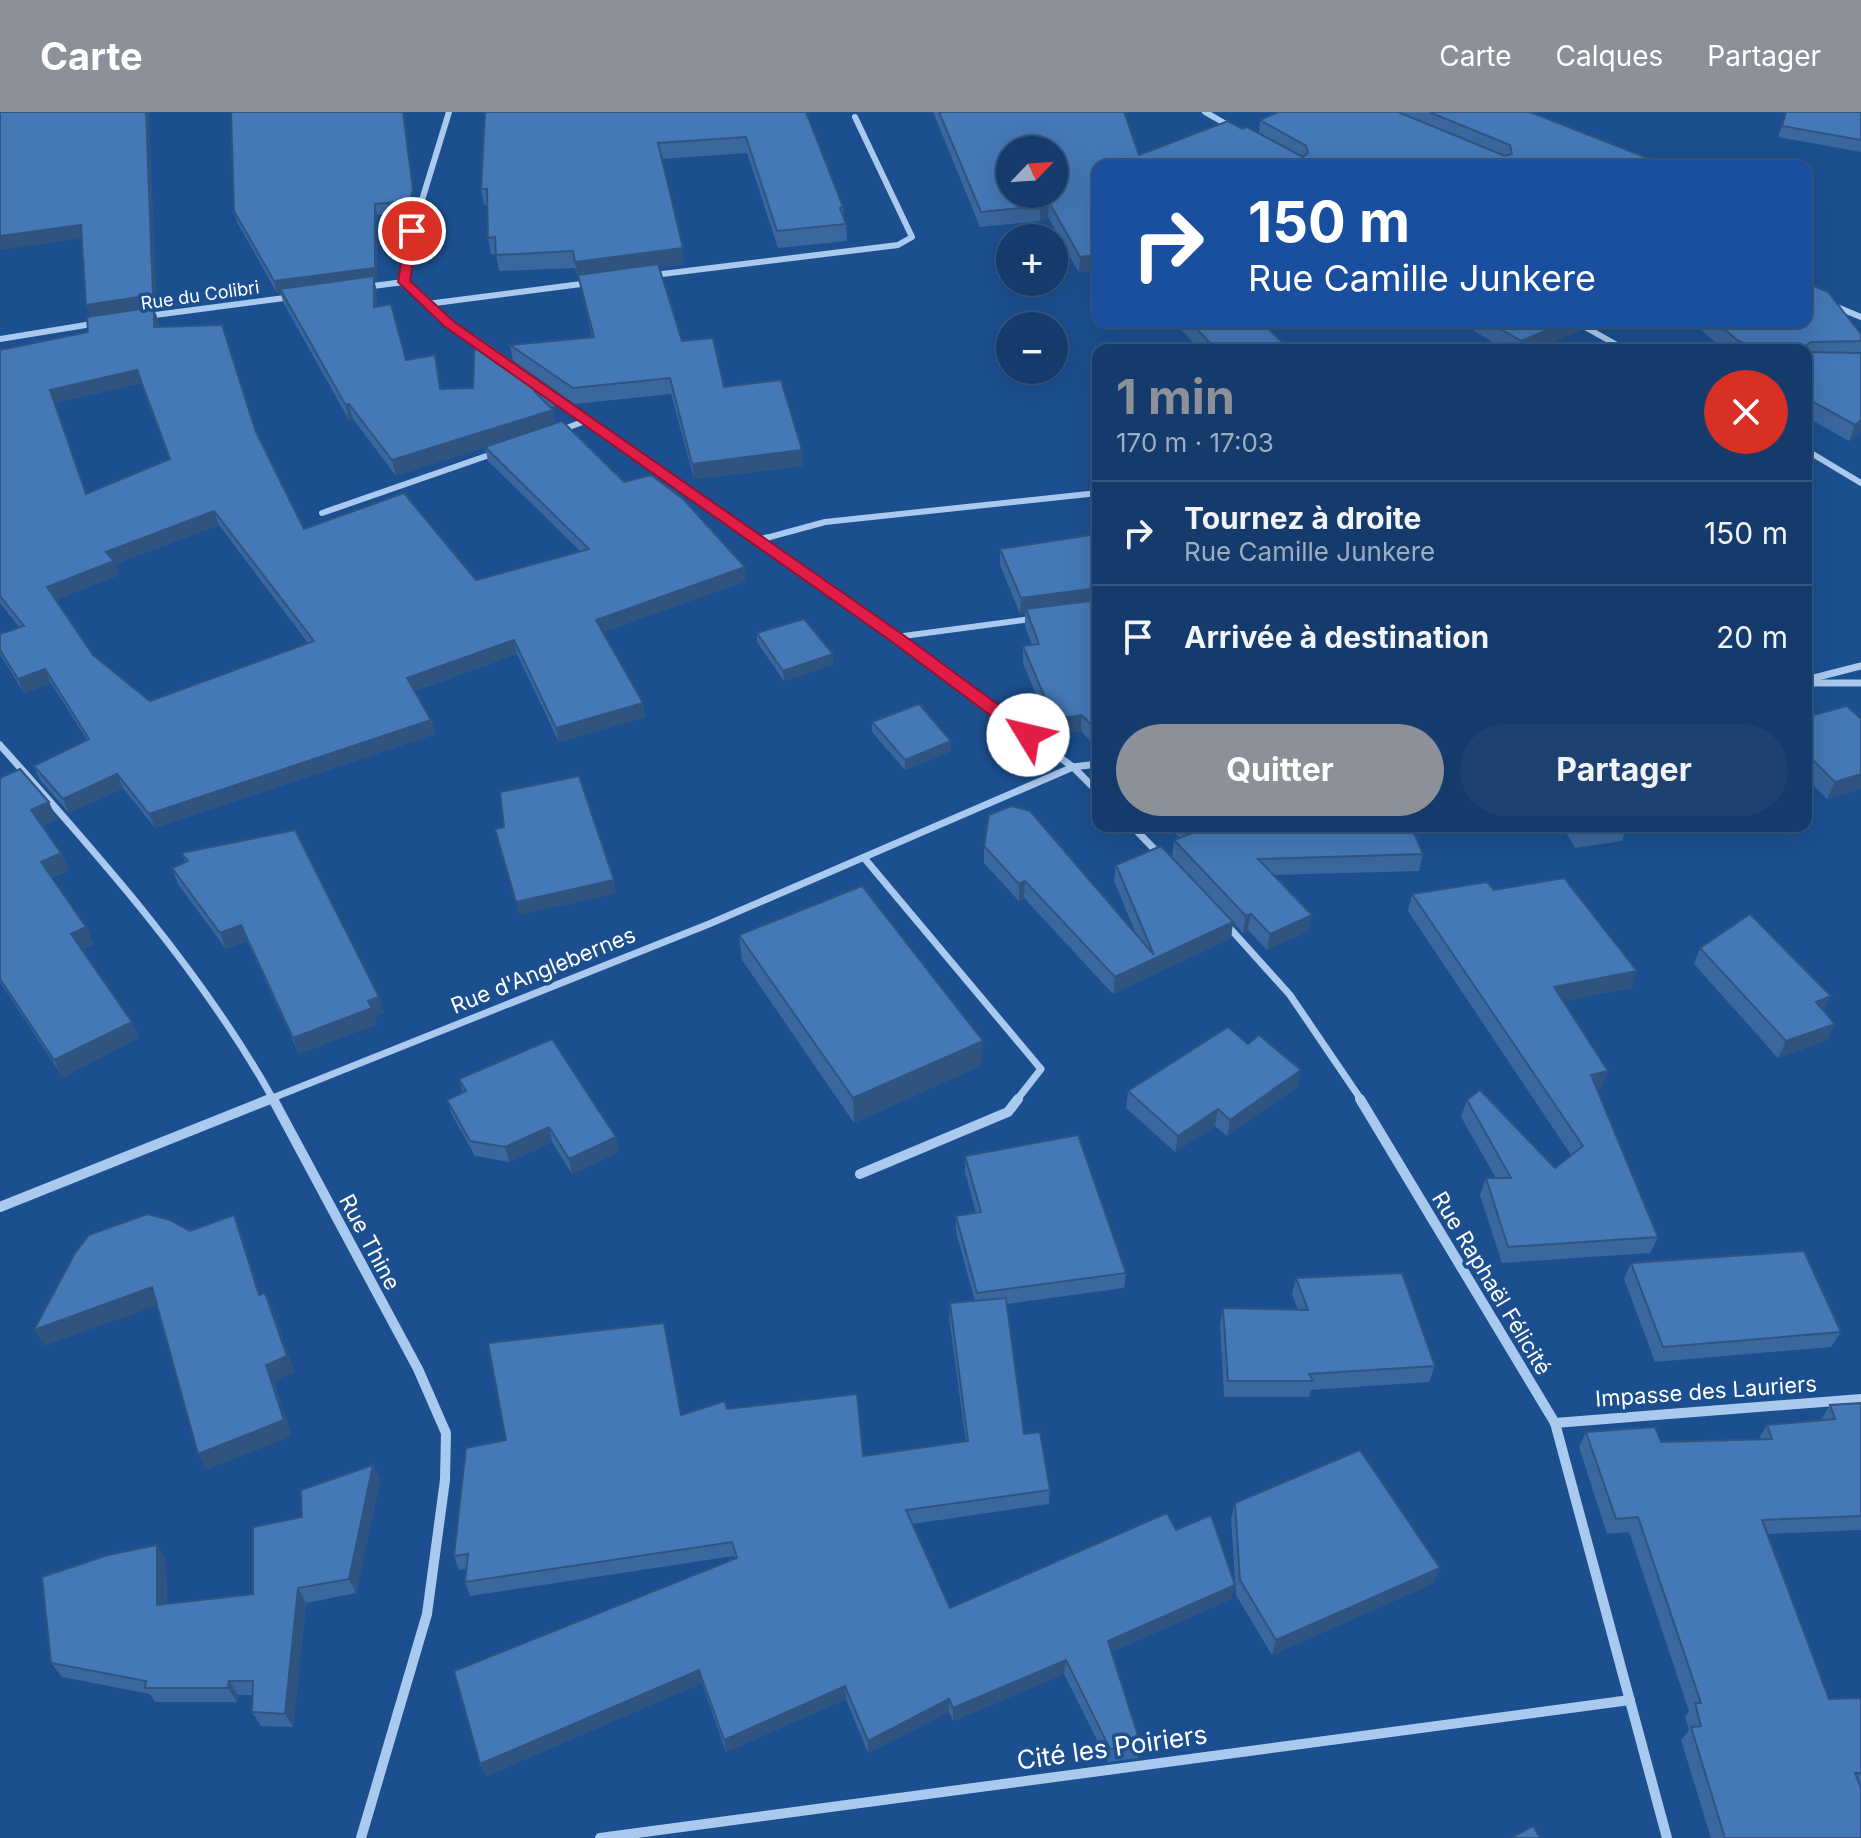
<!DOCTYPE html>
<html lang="fr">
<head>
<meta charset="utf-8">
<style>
	body { margin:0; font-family:Inter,sans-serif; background:#1d4271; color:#f1f3f6; height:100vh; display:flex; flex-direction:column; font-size:30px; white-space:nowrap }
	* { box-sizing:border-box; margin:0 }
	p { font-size:26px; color:#9dadc1 }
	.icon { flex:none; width:44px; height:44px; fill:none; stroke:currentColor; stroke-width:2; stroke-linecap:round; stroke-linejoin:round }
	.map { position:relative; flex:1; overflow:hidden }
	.drawer { position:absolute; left:1092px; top:232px; width:720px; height:488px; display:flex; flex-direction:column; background:#143b6b; border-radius:16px; box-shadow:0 8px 32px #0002,0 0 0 2px #33557e }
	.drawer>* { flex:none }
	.guide { position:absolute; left:1092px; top:48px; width:720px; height:168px; border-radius:16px; box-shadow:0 8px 32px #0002,0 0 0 2px #33557e; background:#1a4fa0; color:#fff; overflow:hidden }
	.needle { width:52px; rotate:65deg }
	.fabs { position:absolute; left:996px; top:24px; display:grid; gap:16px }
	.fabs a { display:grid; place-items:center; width:72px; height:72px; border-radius:50%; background:#143b6b; box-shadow:0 8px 32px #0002,0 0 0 2px #33557e; font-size:40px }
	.pin { position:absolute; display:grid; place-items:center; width:68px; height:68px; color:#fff; margin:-34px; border:4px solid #fff; border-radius:50%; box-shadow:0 2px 8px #0007 }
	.me { position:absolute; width:88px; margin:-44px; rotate:306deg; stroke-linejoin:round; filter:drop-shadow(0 0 6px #0008) }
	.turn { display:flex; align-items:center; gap:28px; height:168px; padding:0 24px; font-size:36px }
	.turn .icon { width:104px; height:104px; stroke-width:2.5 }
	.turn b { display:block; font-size:56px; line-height:68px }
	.round { display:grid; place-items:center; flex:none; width:84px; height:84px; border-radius:42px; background:#1d4271 }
	.summary { display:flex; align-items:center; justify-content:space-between; height:136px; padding:0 24px }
	h1 { font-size:48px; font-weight:700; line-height:60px; color:#8c9099 }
	.cta { display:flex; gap:16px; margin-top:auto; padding:16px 24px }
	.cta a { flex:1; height:92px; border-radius:48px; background:#8c9099; color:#fff; font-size:32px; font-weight:700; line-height:92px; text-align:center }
	.cta a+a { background:#1d4271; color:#f1f3f6 }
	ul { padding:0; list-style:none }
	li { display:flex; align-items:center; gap:24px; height:104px; padding:0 24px; border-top:2px solid #33557e }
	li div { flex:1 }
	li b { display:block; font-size:30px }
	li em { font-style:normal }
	header { display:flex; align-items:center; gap:48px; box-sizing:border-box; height:112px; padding:0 40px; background:#8c9099; color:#fff }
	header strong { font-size:38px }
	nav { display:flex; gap:44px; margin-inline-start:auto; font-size:28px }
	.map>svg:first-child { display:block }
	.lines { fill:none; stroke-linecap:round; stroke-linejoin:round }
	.service { stroke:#a9c9ee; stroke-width:6 }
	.minor-far2 { stroke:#a9c9ee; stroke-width:6 }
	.minor-far1 { stroke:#a9c9ee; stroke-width:7 }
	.minor { stroke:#a9c9ee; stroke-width:10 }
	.wall { fill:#3a679d; fill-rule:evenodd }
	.shaded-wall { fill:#305480 }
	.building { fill:#4478b7; stroke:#305480; stroke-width:2; fill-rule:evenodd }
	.route { fill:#e11d48; stroke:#92132f; stroke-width:2 }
	.labels { text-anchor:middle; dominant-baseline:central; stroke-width:7; stroke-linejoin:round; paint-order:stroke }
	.far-street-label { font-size:18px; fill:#fff; stroke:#1b4f8f }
	.street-label { font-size:22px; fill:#fff; stroke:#1b4f8f }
	.near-street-label { font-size:26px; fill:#fff; stroke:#1b4f8f }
</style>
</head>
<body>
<header>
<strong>Carte</strong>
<nav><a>Carte</a><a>Calques</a><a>Partager</a></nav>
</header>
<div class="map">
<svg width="1861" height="1726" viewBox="0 0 1861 1726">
	<rect width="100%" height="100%" fill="#1b4f8f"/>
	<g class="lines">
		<path class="service" d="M896,525L1031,507"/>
		<g class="minor-far2">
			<path d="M449,0L407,137L404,170L449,211L483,235"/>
			<path d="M1205,0L1233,16"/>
			<path d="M654,163L898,133L912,125L855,5"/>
			<path d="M365,175L404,170"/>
			<path d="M427,192L589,171"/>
			<path d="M1832,193L1861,205"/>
			<path d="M147,204L292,185"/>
			<path d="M1576,210L1626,238"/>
			<path d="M0,227L98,211"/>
			<path d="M547,279L758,428"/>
			<path d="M561,318L588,308"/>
			<path d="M1806,338L1861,371"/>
			<path d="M322,401L495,341"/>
			<path d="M759,428L825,410L1098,381"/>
		</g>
		<g class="minor-far1">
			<path d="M755,426L1073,655L1098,680"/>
			<path d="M759,428L767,426"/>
			<path d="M1806,568L1861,554"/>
			<path d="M1811,571H1861"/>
			<path d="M0,633C99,744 202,859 274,989"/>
			<path d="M1132,714L1159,742"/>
			<path d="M865,747L1041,957L1016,989"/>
			<path d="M1227,813L1290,883L1362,989"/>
			<path d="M265,989L709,812L1073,655L1098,652"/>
		</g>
		<g class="minor">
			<path d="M273,987L418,1257L446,1321L445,1368L427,1502L361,1726"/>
			<path d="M1360,987L1555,1311L1667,1726"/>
			<path d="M860,1062L1008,1000L1018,987"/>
			<path d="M0,1095L270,987"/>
			<path d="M1555,1311L1861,1287"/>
			<path d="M600,1726L1630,1588"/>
		</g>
	</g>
	<g class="wall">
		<path d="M0,0L157,196L154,197L158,208V215L256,320L304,417L476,468L580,439L488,349L485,335L491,333L396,364L353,307L349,308L284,192L280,180L277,181L237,110L234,99L415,89L412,100L377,103V167L374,168L377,180V194L406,248L438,258L441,277L554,278L557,294L550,295L553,298L555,311L746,469L603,520L643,591L645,605L559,630L517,542L414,579L431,608L435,622L155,716L123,676L69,701L40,668L34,654L87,628L51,571L24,581L0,542V522L19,515L0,491V238L88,220L90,204L86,193L82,126ZM141,271L169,347L86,382L55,291ZM219,413L308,531L150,589L93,543L55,488L119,463L115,452Z"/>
		<path d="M485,0H806L843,95L844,106L846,112L847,129L778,136L747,41L662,47L684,152L659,155L682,229L724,275L802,338L803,354L694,367L671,282L575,292L513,249L510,233L592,225L579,166H578L575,156L499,159L496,142H491L488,126L487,93H484L481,77Z"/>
		<path d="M933,0H1124L1139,43L1242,17L1259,21L1260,8L1278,0H1530L1668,54H1098L1079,161L1048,105L1040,109L980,115Z"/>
		<path d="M1786,0H1861V40L1778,25Z"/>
		<path d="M1806,152L1813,161L1809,171L1861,222V319L1849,329L1806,305V238H1724L1692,210H1806Z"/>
		<path d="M1174,210H1262L1290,238L1199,237Z"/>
		<path d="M1459,210H1581L1579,219L1533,238H1506Z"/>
		<path d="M1098,422V638L1081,619L1053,624L1023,551V534L1032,533L1025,514V502H1020L1000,453V437Z"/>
		<path d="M757,521L833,542V552L784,569L757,530Z"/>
		<path d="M1806,605L1861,677L1827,687L1806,666Z"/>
		<path d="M872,610L951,639L905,658L872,620Z"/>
		<path d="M0,666L57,707L42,714L61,741L69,758L52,766L86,815L93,832L82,838L132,910L139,926L63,965L0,870Z"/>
		<path d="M1169,714H1411L1423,742L1419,759L1274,763L1312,803L1308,819L1267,838L1248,818L1243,821L1233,810L1231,826L1113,882L1024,786L1019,789L984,751V734L1136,822L1114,769L1116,753L1172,745L1174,728L1180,726Z"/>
		<path d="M1562,714H1627L1622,729L1575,736Z"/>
		<path d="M181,741L379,885L384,901L374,905L377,912L299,942L247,829L226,837L178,772L172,756L185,750Z"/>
		<path d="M1494,778L1631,876L1563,889L1608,959L1601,976L1597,977L1658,1125L1650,1141L1502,1151L1480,1083L1486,1066H1496L1461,1005L1467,988L1555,1056L1571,1043L1408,799L1412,782Z"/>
		<path d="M739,823L982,953L854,1011L742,848Z"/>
		<path d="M1700,836L1824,899L1827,928L1778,946L1694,852Z"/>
		<path d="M1248,932L1301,958L1297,975L1227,1024L1215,1014L1175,1040L1126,996L1128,979Z"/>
		<path d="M459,967L619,1040L572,1062L552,1030L509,1050L475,1044L452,1003L447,988L463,981Z"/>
		<path d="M965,1044L1126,1161L1124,1176L1007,1192L1024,1322L1050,1378L1049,1392L913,1412L950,1496L1176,1418L1235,1473L1231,1487L1111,1540L1141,1633L1138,1646L1108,1650L1064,1562L953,1609L949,1600L868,1641L846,1587L726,1640L702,1571L486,1664L480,1652L735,1447L734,1444L470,1484L465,1470L466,1457L459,1458L454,1444L681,1303L727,1297L863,1344L966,1330L949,1206L950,1191L975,1189L956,1120V1104L976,1101L965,1060Z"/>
		<path d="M1631,1151L1841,1220L1831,1235L1655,1250L1624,1167Z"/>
		<path d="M1296,1166L1435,1254L1429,1270L1311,1278L1309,1285H1224L1220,1212L1223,1196L1298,1198L1292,1182Z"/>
		<path d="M1861,1291V1418L1767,1422L1829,1587L1861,1588V1673H1860L1861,1726H1711L1681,1628L1689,1618L1685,1605L1689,1599L1629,1420L1607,1422L1579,1335L1586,1320L1661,1330L1758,1328L1767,1313L1820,1309L1830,1293Z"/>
		<path d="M373,1353L380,1368L356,1481L306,1491L293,1615L261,1614L252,1600L253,1583H238L237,1590H155L150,1582L62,1565L51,1551L157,1433L166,1448L167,1492L253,1482L302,1405Z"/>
		<path d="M1235,1391L1434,1471L1272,1543L1236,1483L1231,1407Z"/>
	</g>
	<g class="shaded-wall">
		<path d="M146,0H149L157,196L154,197L158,208L159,229L91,206L86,193Z"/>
		<path d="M403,0L415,89L412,100L410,89Z"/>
		<path d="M1049,90L1048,105L1040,109V94Z"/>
		<path d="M375,92L377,103V167L374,168L377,180V210L374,195L280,177V180L277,181L274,169Z"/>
		<path d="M81,113L85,126L0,138V124Z"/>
		<path d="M683,136L684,152L578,166L575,150Z"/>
		<path d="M1098,143V158L1079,161L1080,145Z"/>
		<path d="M1813,161L1808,176L1806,163Z"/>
		<path d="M1566,210H1581L1579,219L1533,238H1519L1521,229Z"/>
		<path d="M137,258L141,271L55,291L50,278Z"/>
		<path d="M345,292H349L353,307L349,308Z"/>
		<path d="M553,298L555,313L396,364L392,348Z"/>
		<path d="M1861,308V319L1849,329L1855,313Z"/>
		<path d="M802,338L803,354L694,367L692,352Z"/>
		<path d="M214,399L219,413L115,452L119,463L52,489L47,475L106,440Z"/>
		<path d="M745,455L746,469L598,522L596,508Z"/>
		<path d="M1098,476L1097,492L1026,497L1025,502H1020L1021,486Z"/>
		<path d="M514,528L517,542L410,580L407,566Z"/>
		<path d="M833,542V552L784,569L783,559Z"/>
		<path d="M45,557L51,571L24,581L18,567Z"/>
		<path d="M643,591L645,605L559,630L556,616Z"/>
		<path d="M1082,603L1081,619L1053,624L1054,607Z"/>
		<path d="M431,608L435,622L155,716L149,702Z"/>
		<path d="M951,629V639L905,658V648Z"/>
		<path d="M117,662L123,676L69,701L63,687Z"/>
		<path d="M1861,662V677L1827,687L1835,670Z"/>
		<path d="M49,690L57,707L39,715L31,698Z"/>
		<path d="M61,741L69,758L49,767L41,750Z"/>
		<path d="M614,768L616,782L519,803L516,790Z"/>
		<path d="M1025,769L1024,786L1019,789V772Z"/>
		<path d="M1251,802L1248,818L1243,821L1246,804Z"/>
		<path d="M1312,803L1308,819L1267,838L1270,822Z"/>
		<path d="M1233,810L1231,826L1113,882L1115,865Z"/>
		<path d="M241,813L247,829L226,837L220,821Z"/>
		<path d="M86,815L93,832L79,839L71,822Z"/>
		<path d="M1637,859L1631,876L1548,892L1554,875Z"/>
		<path d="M1831,884L1823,900L1816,890Z"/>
		<path d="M379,885L384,901L374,905L377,912L299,942L293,926Z"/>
		<path d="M132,910L139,926L63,965L54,948Z"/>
		<path d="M1835,912L1827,928L1778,946L1786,929Z"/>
		<path d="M983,929L982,953L854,1011L853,986Z"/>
		<path d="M1301,958L1297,975L1227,1024L1230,1008Z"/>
		<path d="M1608,959L1601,976L1585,979L1591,963Z"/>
		<path d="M1218,997L1215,1014L1175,1040L1178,1024Z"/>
		<path d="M549,1015L552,1030L509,1050L505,1035Z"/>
		<path d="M616,1025L619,1040L572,1062L569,1047Z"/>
		<path d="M234,1103L241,1120L266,1200L259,1183Z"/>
		<path d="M152,1175L161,1192L44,1234L34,1218Z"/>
		<path d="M265,1181L273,1197L295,1260L274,1269L292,1324L206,1358L198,1342L266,1253Z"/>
		<path d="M373,1353L380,1368L356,1481L349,1467Z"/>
		<path d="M157,1433L166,1448L167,1508L157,1493Z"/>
		<path d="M1440,1456L1434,1471L1272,1543L1276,1528Z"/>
		<path d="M1235,1473L1231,1487L1106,1542L1108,1529Z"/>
		<path d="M298,1476L306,1491L293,1615L285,1602Z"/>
		<path d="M1066,1548L1064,1562L953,1609V1596Z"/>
		<path d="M699,1558L702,1571L486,1664L480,1652Z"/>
		<path d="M229,1569L238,1583L237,1590L228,1576Z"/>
		<path d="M845,1574L846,1587L726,1640L724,1628Z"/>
		<path d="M949,1587V1600L868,1641V1629Z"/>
	</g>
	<g class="building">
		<path d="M0,0H146L153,183L86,193L81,113L0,124Z"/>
		<path d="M231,0H403L413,78L410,89L375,92V156L274,169L234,99Z"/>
		<path d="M485,0H806L843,95L840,96L846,112L777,119L746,25L658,31L683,136L575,150L573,139L496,143L495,125L488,126L487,77H481Z"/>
		<path d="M939,0H1124L1139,43L1228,9L1242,17L1247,15L1303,45L1308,41L1306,34L1260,8L1278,0H1398L1505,44L1512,42L1510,33L1429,0H1530L1668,54H1098V143L1080,145L1049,90L1040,94L981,100ZM1010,38H1054V82H1010Z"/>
		<path d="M1786,0H1861V28L1782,14Z"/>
		<path d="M658,152L682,229L713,226L724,275L781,268L802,338L692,352L670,266L573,276L510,233L594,225L578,163Z"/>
		<path d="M1806,152L1813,161L1806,163L1807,171L1828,180L1861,222V229L1811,230L1806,234L1807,240L1861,241V308L1855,313L1806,286V238H1753L1755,237L1737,228L1716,210H1806Z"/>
		<path d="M374,164V195L391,192L406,248L435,243L440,277L473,276L475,223L554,278L535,280L553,298L392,348L349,292H345L280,177Z"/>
		<path d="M154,195V215L222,213L256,320L304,417L404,381L476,468L589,437L485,335L562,309L624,370L651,363L683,387L745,455L596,508L643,591L556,616L514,528L407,566L431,608L149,702L117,662L63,687L34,654L89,627L45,557L18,567L0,538V522L24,514L0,484V238L88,220L87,205ZM137,258L170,347L86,382L50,278ZM214,399L314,529L150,589L93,543L47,475L114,449L106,440Z"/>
		<path d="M1190,210H1262L1290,238H1196L1213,234Z"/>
		<path d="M1489,210H1566L1521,229Z"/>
		<path d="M1098,422V476L1021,486L1000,437Z"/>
		<path d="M1098,488V620L1082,603L1054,607L1023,534L1039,532L1026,497Z"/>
		<path d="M804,507L833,542L783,559L757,521Z"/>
		<path d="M919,592L951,629L905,648L872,610Z"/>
		<path d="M1847,594L1861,607V662L1835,670L1806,641V605Z"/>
		<path d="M20,657L49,690L31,698L61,741L41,750L86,815L71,822L132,910L54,948L0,867V666Z"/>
		<path d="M579,664L614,768L516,790L495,717L504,715L500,680Z"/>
		<path d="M1011,694L1030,699L1154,843L1116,753L1161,734L1233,810L1115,865L1025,769L1019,772L984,734L989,703Z"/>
		<path d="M1186,714H1411L1423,742L1258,747L1312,803L1270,822L1251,802L1246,804L1174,728L1192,721Z"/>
		<path d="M1577,714H1614L1580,719Z"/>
		<path d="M295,718L379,885L368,889L372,896L293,926L241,813L220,821L172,756L188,749L181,741Z"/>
		<path d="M1564,766L1637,859L1554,875L1608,959L1591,963L1658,1125L1508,1135L1486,1066H1511L1467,988L1480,978L1555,1056L1583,1034L1412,782L1487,770L1494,778Z"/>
		<path d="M862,774L983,929L853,986L739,823Z"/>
		<path d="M1750,802L1831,884L1816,890L1835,912L1786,929L1700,836Z"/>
		<path d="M1228,915L1248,932L1259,923L1301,958L1230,1008L1218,997L1178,1024L1128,979Z"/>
		<path d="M552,927L616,1025L569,1047L549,1015L505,1035L470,1029L447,988L466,979L459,967Z"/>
		<path d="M1078,1023L1126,1161L977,1181L956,1104L981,1100L965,1044Z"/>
		<path d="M147,1102L170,1108L190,1119L234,1103L259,1183L265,1181L287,1244L266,1253L284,1308L198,1342L152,1175L34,1218L75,1141L89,1123Z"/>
		<path d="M1804,1139L1841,1220L1663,1235L1631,1151Z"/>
		<path d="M1402,1161L1435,1254L1309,1262L1313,1269H1228L1223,1196L1308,1198L1296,1166Z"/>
		<path d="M1006,1186L1024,1322L1040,1320L1050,1378L906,1398L950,1496L1167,1401L1176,1418L1211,1403L1235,1473L1108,1529L1141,1633L1110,1637L1066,1548L953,1596L949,1587L868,1629L845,1574L724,1628L699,1558L480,1652L454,1559L737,1446L732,1430L465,1470L468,1442L454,1444L466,1336L506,1328L488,1231L664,1211L681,1303L725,1289L727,1297L857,1282L863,1344L968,1329L950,1191Z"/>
		<path d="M1861,1291V1404L1762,1408L1829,1587L1860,1586L1861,1588V1661H1855L1861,1676V1726H1725L1691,1615L1701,1614L1695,1591H1701L1638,1405L1616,1407L1586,1320L1655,1315L1661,1330L1772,1327L1767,1313L1835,1307L1830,1293Z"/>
		<path d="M1360,1338L1440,1456L1276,1528L1240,1468L1235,1391Z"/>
		<path d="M373,1353L349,1467L298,1476L285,1602L252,1600L253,1569H229L228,1576H145L146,1569L51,1551L42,1465L108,1443L157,1433V1493L253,1482V1415L302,1405L301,1378Z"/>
		<path d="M1533,1714L1540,1726H1511Z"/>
	</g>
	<path class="route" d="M412,115L418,119L410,169L453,209L902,522L1034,619V627H1022L891,529L444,214L398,170L406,119Z"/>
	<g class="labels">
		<g class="far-street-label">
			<text transform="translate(200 183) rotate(-8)">Rue du Colibri</text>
		</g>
		<g class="street-label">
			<text transform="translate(543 858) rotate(-22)">Rue d'Anglebernes</text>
			<text transform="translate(370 1130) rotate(62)">Rue Thine</text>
			<text transform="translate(1492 1171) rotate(59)">Rue Raphaël Félicité</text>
			<text transform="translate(1706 1279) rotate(-4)">Impasse des Lauriers</text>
		</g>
		<g class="near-street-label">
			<text transform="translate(1112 1635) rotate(-8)">Cité les Poiriers</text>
		</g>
	</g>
</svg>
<div class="fabs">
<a><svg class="needle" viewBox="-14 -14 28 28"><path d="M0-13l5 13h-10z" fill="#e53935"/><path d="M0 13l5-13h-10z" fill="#9dadc1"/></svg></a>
<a>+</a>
<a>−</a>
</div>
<div class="pin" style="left:412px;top:119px;background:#d93025"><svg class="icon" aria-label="arrive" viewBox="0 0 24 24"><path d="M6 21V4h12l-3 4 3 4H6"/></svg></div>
<svg class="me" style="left:1028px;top:623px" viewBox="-20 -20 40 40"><circle r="19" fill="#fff"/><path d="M0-13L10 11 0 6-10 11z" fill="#e11d48"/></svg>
<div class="guide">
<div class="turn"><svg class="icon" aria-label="right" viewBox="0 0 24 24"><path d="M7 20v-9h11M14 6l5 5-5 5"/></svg><div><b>150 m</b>Rue Camille Junkere</div></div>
</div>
<section class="drawer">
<div class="summary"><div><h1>1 min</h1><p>170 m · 17:03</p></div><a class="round" style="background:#d93025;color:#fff"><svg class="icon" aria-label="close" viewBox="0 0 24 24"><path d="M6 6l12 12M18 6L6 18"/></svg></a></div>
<ul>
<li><svg class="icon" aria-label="right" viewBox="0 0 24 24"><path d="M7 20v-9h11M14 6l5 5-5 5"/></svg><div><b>Tournez à droite</b><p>Rue Camille Junkere</p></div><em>150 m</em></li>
<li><svg class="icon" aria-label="arrive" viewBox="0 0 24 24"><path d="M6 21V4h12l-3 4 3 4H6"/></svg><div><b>Arrivée à destination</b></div><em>20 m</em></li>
</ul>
<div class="cta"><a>Quitter</a><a>Partager</a></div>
</section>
</div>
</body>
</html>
